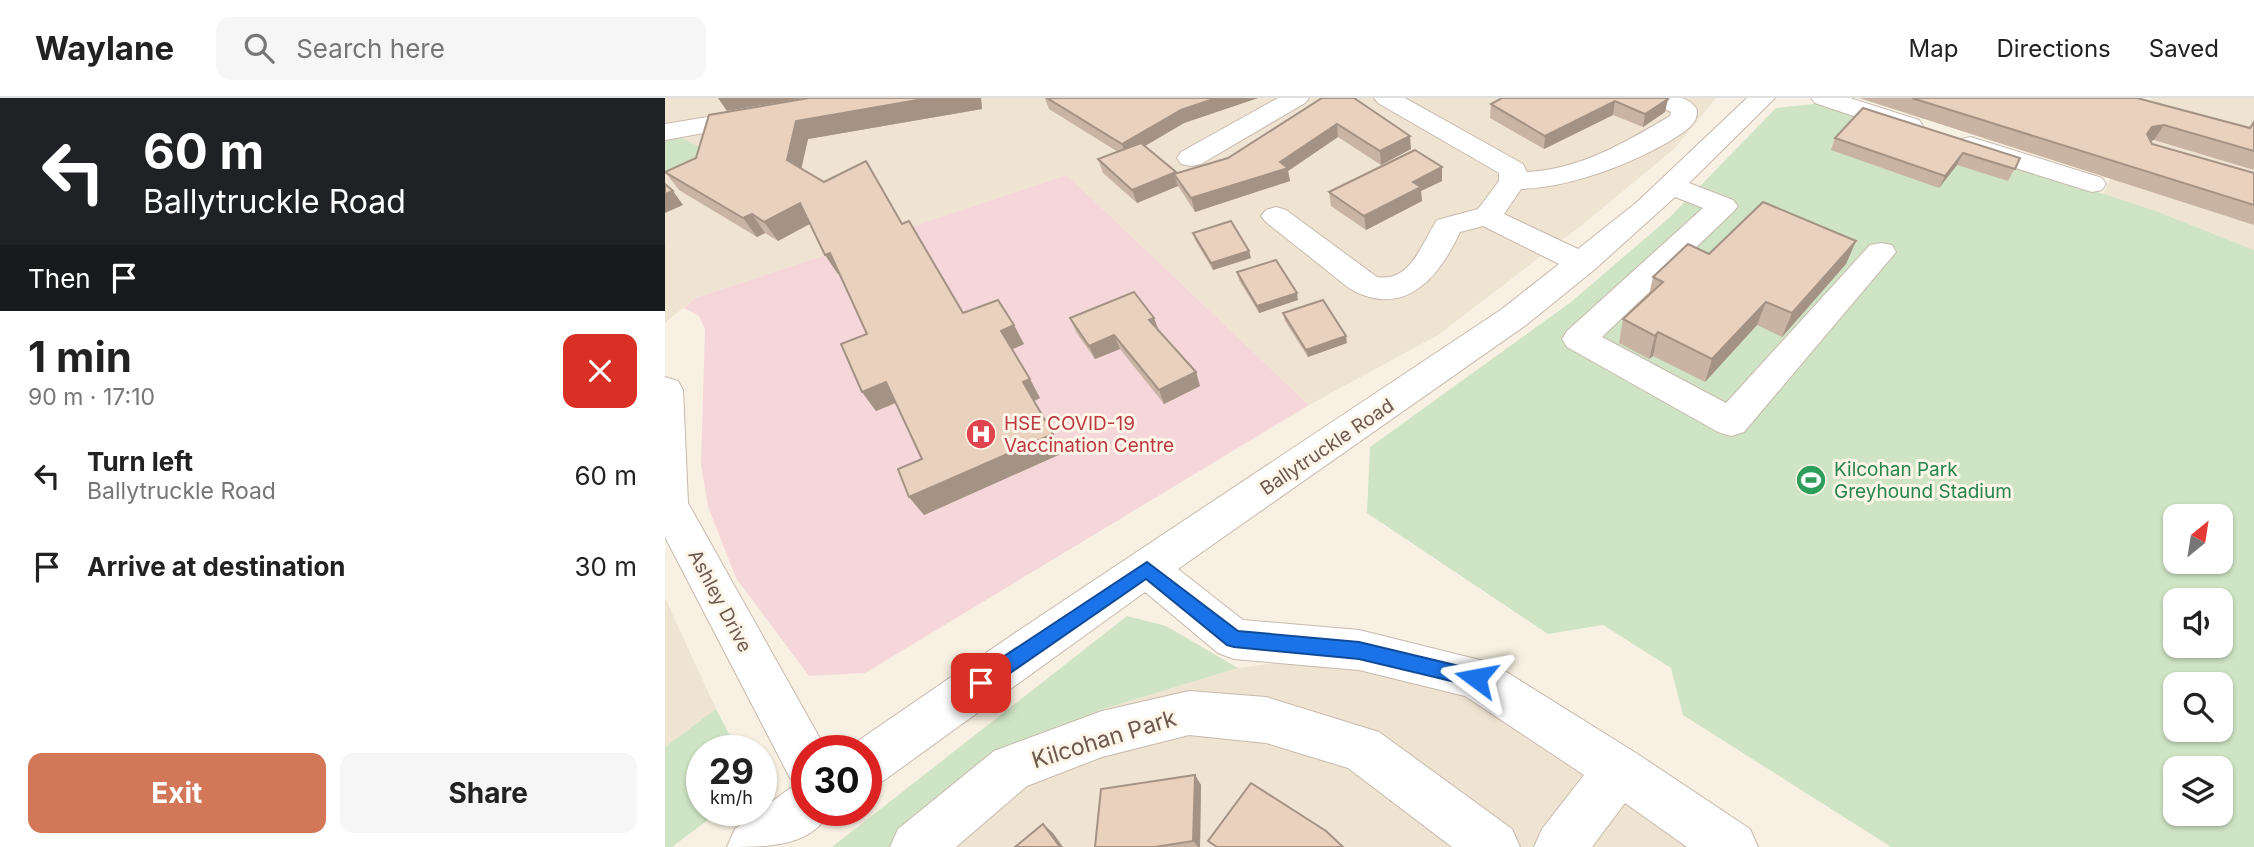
<!DOCTYPE html>
<html lang="en">
<head>
<meta charset="utf-8">
<style>
	body { margin:0; font-family:Inter,sans-serif; background:#f6f6f6; color:#222; height:100vh; display:flex; flex-direction:column; font-size:26px; white-space:nowrap }
	* { box-sizing:border-box; margin:0 }
	p { font-size:23px; color:#767676 }
	.icon { flex:none; width:38px; height:38px; fill:none; stroke:currentColor; stroke-width:2; stroke-linecap:round; stroke-linejoin:round }
	.map { position:relative; flex:1; overflow:hidden }
	.details { display:flex; flex-direction:column; background:#fff; width:665px }
	.details>* { flex:none }
	.banner { background:#202124; color:#fff; overflow:hidden }
	.needle { width:46px; rotate:30deg }
	.buttons { position:absolute; left:1498px; top:406px; display:grid; gap:14px }
	.buttons a { display:grid; place-items:center; width:70px; height:70px; border-radius:14px; background:#fff; box-shadow:0 2px 5px #0004; font-size:35px }
	.speed { position:absolute; left:21px; top:637px; display:flex; gap:14px; font-size:35px; font-weight:700; text-align:center }
	.speed>* { display:grid; place-content:center; width:91px; height:91px; border-radius:50%; background:#fff; box-shadow:0 2px 5px #0004; line-height:1 }
	.speed small { font-size:18px; font-weight:400 }
	.speed .limit { border:10px solid #d22; background:#fff; color:#111 }
	.pin { position:absolute; display:grid; place-items:center; width:60px; height:60px; color:#fff; margin:-30px; border-radius:14px; box-shadow:0 4px 10px #0006 }
	.me { position:absolute; width:77px; margin:-38px; rotate:283deg; stroke-linejoin:round; filter:drop-shadow(0 0 5px #0008) }
	.turn { display:flex; align-items:center; gap:24px; height:147px; padding:0 28px; font-size:32px }
	.turn .icon { width:91px; height:91px; stroke-width:2.5 }
	.turn b { display:block; font-size:49px; line-height:60px }
	.then { display:flex; align-items:center; height:66px; padding:0 28px; background:#0003; gap:14px; font-size:26px }
	.round { display:grid; place-items:center; flex:none; width:74px; height:74px; border-radius:14px; background:#f6f6f6 }
	.head { display:flex; align-items:center; justify-content:space-between; height:119px; padding:0 28px }
	h1 { font-size:42px; font-weight:700; line-height:52px }
	.primary-button { display:flex; gap:14px; margin-top:auto; padding:14px 28px }
	.primary-button a { flex:1; height:80px; border-radius:14px; background:#d27858; color:#fff; font-size:28px; font-weight:700; line-height:80px; text-align:center }
	.primary-button a+a { background:#f6f6f6; color:#222 }
	ul { padding:0; list-style:none }
	li { display:flex; align-items:center; gap:21px; height:91px; padding:0 28px }
	li div { flex:1 }
	li b { display:block; font-size:26px }
	li em { font-style:normal }
	header { display:flex; align-items:center; gap:42px; box-sizing:border-box; height:98px; padding:0 35px; background:#fff; border-bottom:2px solid #e0e0e0 }
	header strong { font-size:33px }
	nav { display:flex; gap:38px; margin-inline-start:auto; font-size:24px }
	.search { width:490px; height:63px; background:#f6f6f6; display:flex; align-items:center; gap:18px; box-sizing:border-box; padding:0 24px; border-radius:14px; color:#767676; font-size:26px }
	main { display:flex; flex:1; min-height:0 }
	.map>svg:first-child { display:block }
	.residential { fill:#efe3d2 }
	.medical { fill:#f5d7d9 }
	.green { fill:#cfe4c4; fill-rule:evenodd }
	.lines { fill:none; stroke-linecap:round; stroke-linejoin:round }
	.minor-casing { stroke:#c7b9ac; stroke-width:2 }
	.minor { fill:#fff; fill-rule:evenodd }
	.wall { fill:#c9b4a3 }
	.shaded-wall { fill:#a49285 }
	.building { fill:#ead1be; stroke:#a49285; stroke-width:2 }
	.route { fill:#1a73e8; stroke:#114b97; stroke-width:2 }
	.labels { text-anchor:middle; dominant-baseline:central; stroke-width:6; stroke-linejoin:round; paint-order:stroke }
	.health-label { font-size:19px; fill:#be3a42; stroke:#fcf5e8; text-anchor:start }
	.street-label { font-size:19px; fill:#6d594d; stroke:#fcf5e8 }
	.leisure-label { font-size:19px; fill:#27864d; stroke:#fcf5e8; text-anchor:start }
	.near-street-label { font-size:23px; fill:#6d594d; stroke:#fcf5e8 }
</style>
</head>
<body>
<header>
<strong>Waylane</strong>
<div class="search"><svg class="icon" aria-label="search" viewBox="0 0 24 24"><circle cx="10" cy="10" r="6"/><path d="M15 15l6 6"/></svg>Search here</div>
<nav><a>Map</a><a>Directions</a><a>Saved</a></nav>
</header>
<main>
<section class="details">
<div class="banner">
<div class="turn"><svg class="icon" aria-label="left" viewBox="0 0 24 24"><path d="M17 20v-9H6M10 6l-5 5 5 5"/></svg><div><b>60 m</b>Ballytruckle Road</div></div>
<div class="then">Then<svg class="icon" aria-label="arrive" viewBox="0 0 24 24"><path d="M6 21V4h12l-3 4 3 4H6"/></svg></div>
</div>
<div class="head"><div><h1>1 min</h1><p>90 m · 17:10</p></div><a class="round" style="background:#d93025;color:#fff"><svg class="icon" aria-label="close" viewBox="0 0 24 24"><path d="M6 6l12 12M18 6L6 18"/></svg></a></div>
<ul>
<li><svg class="icon" aria-label="left" viewBox="0 0 24 24"><path d="M17 20v-9H6M10 6l-5 5 5 5"/></svg><div><b>Turn left</b><p>Ballytruckle Road</p></div><em>60 m</em></li>
<li><svg class="icon" aria-label="arrive" viewBox="0 0 24 24"><path d="M6 21V4h12l-3 4 3 4H6"/></svg><div><b>Arrive at destination</b></div><em>30 m</em></li>
</ul>
<div class="primary-button"><a>Exit</a><a>Share</a></div>
</section>
<div class="map">
<svg width="1589" height="749" viewBox="0 0 1589 749">
	<rect width="100%" height="100%" fill="#f8f1e3"/>
	<g class="residential">
		<path d="M0,0H1051L1009,51L922,123L773,237L644,307L402,77L30,200L0,225Z"/>
		<path d="M1487,0H1589V152L1491,113L1438,96Z"/>
		<path d="M0,500L51,611L0,649Z"/>
		<path d="M755,546L1072,749H232L344,652L435,612L573,570Z"/>
	</g>
	<path class="medical" d="M402,77L644,307L200,575L144,578L71,480L43,409L36,366L40,231L34,218L19,210L30,200Z"/>
	<g class="green">
		<path d="M1158,5L1491,113L1589,152V749H1226L1018,617L1006,570L938,527L883,536L702,415L705,349L906,204L1004,120L1111,10ZM1510,418H1556V464H1510ZM1510,502H1556V548H1510ZM1510,586H1556V632H1510ZM1510,670H1556V716H1510Z"/>
		<path d="M15,39L42,53L0,74V42Z"/>
		<path d="M462,518L501,528L573,570L435,612L344,652L232,749H167Z"/>
		<path d="M51,611L73,653H37V712H56L7,749H0V649Z"/>
	</g>
	<g class="lines">
		<g class="minor-casing">
			<g id="minor">
				<path d="M613,0H644L640,5L536,66L526,68L516,66L512,60L516,54Z"/>
				<path d="M709,0H740L858,66L862,74C914,72 961,44 1005,18L1006,14L988,5L984,0C994,0 1007,0 1017,0C1023,2 1031,7 1032,13C1032,19 1030,24 1026,28C1005,47 953,70 925,78C903,85 880,90 856,91L839,116L913,151L972,104L1082,0H1110L1024,85L1068,102L1073,108L1068,114L937,239L1061,305L1205,147L1216,145L1227,147L1231,154L1079,334L1066,338L1053,334L902,249L897,241L902,233L1038,110L1010,99L929,172L861,227L513,471L578,522L694,532L827,565L971,655L1085,731L1093,749H1022L960,705L927,749H869L877,731L919,677L800,598L694,572L569,561L553,555L480,494L218,683L201,690V653H182L184,649L356,531L837,211L894,166L818,128L795,134C776,175 744,219 691,194C682,190 673,181 665,175C644,158 622,141 601,124L596,118L601,112L611,109L621,112L712,179C746,185 757,144 772,122L813,111L834,83V75L713,5Z"/>
				<path d="M1146,0H1185L1254,22L1258,28L1254,34L1245,36L1236,34L1150,5Z"/>
				<path d="M91,11L100,14L104,19L100,24L0,42V26Z"/>
				<path d="M1306,39L1437,80L1441,86L1437,92L1427,94L1296,53L1293,47L1296,41Z"/>
				<path d="M0,279L13,283L18,292L23,405L162,653H142V712H166C147,749 104,749 62,749L70,731L124,691L138,685L125,680L0,439Z"/>
				<path d="M524,593L601,599L714,634L847,731L855,749H787L683,670L601,645L524,637L437,659L362,688L291,749H225L233,731L329,653L437,613Z"/>
			</g>
		</g>
		<use href="#minor" class="minor"/>
	</g>
	<g class="wall">
		<path d="M144,0H316L317,11L143,41L136,71L159,84L237,126L298,215L359,246L347,251L375,300L369,303L398,355L259,417L244,399L257,361L231,305L211,313L197,294L202,236L175,176H173L160,157L145,126L113,143L100,135L92,139L14,92L0,74L31,60Z"/>
		<path d="M380,0H593L519,25L480,48L511,75L563,60L657,0L746,51L716,67L673,39L623,73L625,83L530,114L513,88L472,105L438,75L433,61L453,54L384,11Z"/>
		<path d="M1001,0L1000,14L978,29L948,17L879,51L825,20L826,6Z"/>
		<path d="M1194,0H1472L1584,30L1589,22V72L1489,42L1486,43L1487,46L1589,75V127Z"/>
		<path d="M1170,40L1355,60L1343,83L1292,67L1274,90L1166,52Z"/>
		<path d="M777,83L756,93L757,103L701,132L666,108L664,94Z"/>
		<path d="M528,135L586,160L548,172L530,142Z"/>
		<path d="M1191,143L1181,166L1117,239L1092,227L1040,284L988,258L984,261L954,245L958,221L984,197L988,179L1044,156Z"/>
		<path d="M572,174L633,202L594,215L574,182Z"/>
		<path d="M618,215L682,245L643,259L620,223Z"/>
		<path d="M405,220L494,233L531,274L535,288L499,306L455,251L430,261L411,234Z"/>
		<path d="M530,677L536,687L535,749H430Z"/>
	</g>
	<g class="shaded-wall">
		<path d="M53,0H140L62,13Z"/>
		<path d="M264,0H316L317,11L143,41L134,81L122,62L131,23Z"/>
		<path d="M551,0H593L519,25L461,59L457,46L516,12Z"/>
		<path d="M1003,1L1000,14L978,29L980,16Z"/>
		<path d="M950,3L948,17L879,51L880,38Z"/>
		<path d="M672,26L673,39L623,73L625,83L530,114L526,100L615,64Z"/>
		<path d="M1499,27L1489,42L1477,44L1487,29Z"/>
		<path d="M745,38L746,51L716,67L715,53Z"/>
		<path d="M1298,55L1292,67L1274,90L1280,78Z"/>
		<path d="M777,69V83L756,93L757,103L701,132L699,118L748,84Z"/>
		<path d="M511,74L512,80L509,76L513,88L472,105L467,92Z"/>
		<path d="M8,93L18,107L0,115V96Z"/>
		<path d="M135,105L148,124L113,143L99,124Z"/>
		<path d="M87,116L100,135L92,139L78,120Z"/>
		<path d="M1191,143L1181,166L1117,239L1127,215Z"/>
		<path d="M584,153L586,160L548,172L546,165Z"/>
		<path d="M165,155L178,174L173,176L160,157Z"/>
		<path d="M632,195L633,202L594,215L592,208Z"/>
		<path d="M1101,204L1092,227L1040,284L1047,261Z"/>
		<path d="M489,220L494,233L484,222Z"/>
		<path d="M349,227L359,246L346,252L336,233Z"/>
		<path d="M993,234L988,258L984,261L990,238Z"/>
		<path d="M449,237L455,251L430,261L424,248Z"/>
		<path d="M681,238L682,245L643,259L641,252Z"/>
		<path d="M531,274L535,288L499,306L494,292Z"/>
		<path d="M365,281L375,300L369,303L358,284Z"/>
		<path d="M221,284L235,303L211,313L197,294Z"/>
		<path d="M388,336L398,355L259,417L244,399Z"/>
		<path d="M530,677L536,687L535,749H533L528,743Z"/>
		<path d="M378,726L388,735L398,749H395Z"/>
	</g>
	<g class="building">
		<path d="M144,0H264L131,23L122,62L159,84L201,63L237,126L244,123L298,215L333,202L349,227L336,233L365,281L358,284L388,336L244,399L233,371L257,361L221,284L197,294L176,246L202,236L165,155L160,157L135,105L99,124L87,116L78,120L0,74L31,60L44,17Z"/>
		<path d="M382,0H551L516,12L457,46Z"/>
		<path d="M657,0H689L745,38L715,53L672,26L615,64L623,70L526,100L509,76L563,60Z"/>
		<path d="M837,0H1001L1003,1L980,16L950,3L880,38L826,6Z"/>
		<path d="M1247,0H1472L1585,30L1589,24V53L1499,27L1487,29L1482,36L1487,46L1589,75V107Z"/>
		<path d="M1198,10L1355,60L1350,71L1298,55L1280,78L1170,40Z"/>
		<path d="M476,45L511,74L467,92L433,61Z"/>
		<path d="M750,52L777,69L748,84L756,89L699,118L664,94Z"/>
		<path d="M0,86L8,93L0,96Z"/>
		<path d="M1098,104L1191,143L1127,215L1101,204L1047,261L993,234L990,238L958,221L998,184L988,179L1023,146L1044,156Z"/>
		<path d="M566,123L584,153L546,165L528,135Z"/>
		<path d="M611,162L632,195L592,208L572,174Z"/>
		<path d="M469,194L489,220L484,222L531,274L494,292L449,237L424,248L405,220Z"/>
		<path d="M658,202L681,238L641,252L618,215Z"/>
		<path d="M530,677L528,743L490,749H430L436,691Z"/>
		<path d="M586,685L661,733L678,749H552L543,743Z"/>
		<path d="M378,726L395,749H350Z"/>
	</g>
	<path class="route" d="M482,464L573,533L694,544L811,572L817,574L820,580L817,586L811,589L694,561L569,549L562,547L481,481L322,591L316,593L309,591L306,585L309,578Z"/>
	<defs>
		<g id="hospital-disc" transform="scale(1.575)"><circle r="9.5" fill="#e0444e" stroke="#fcf5e8"/><path d="M-5-5h3v3.5h4V-5h3V5h-3V1.5h-4V5h-3Z" fill="#fff"/></g>
		<g id="stadium-disc" transform="scale(1.575)"><circle r="9.5" fill="#2e9e5b" stroke="#fcf5e8"/><path d="M0-5a6.5 5 0 1 0 0 10a6.5 5 0 1 0 0-10ZM-3.5-1.8h7v3.6h-7Z" fill="#fff"/></g>
	</defs>
	<g fill-rule="evenodd">
		<use href="#hospital-disc" x="316" y="336"/>
		<use href="#stadium-disc" x="1146" y="382"/>
	</g>
	<g class="labels">
		<g class="health-label">
			<text x="339" y="325">HSE COVID-19<tspan x="339" dy="22">Vaccination Centre</tspan></text>
		</g>
		<g class="street-label">
			<text transform="translate(662 349) rotate(-34)">Ballytruckle Road</text>
			<text transform="translate(55 503) rotate(62)">Ashley Drive</text>
		</g>
		<g class="leisure-label">
			<text x="1169" y="371">Kilcohan Park<tspan x="1169" dy="22">Greyhound Stadium</tspan></text>
		</g>
		<g class="near-street-label">
			<text transform="translate(439 641) rotate(-17)">Kilcohan Park</text>
		</g>
	</g>
</svg>
<div class="buttons">
<a><svg class="needle" viewBox="-14 -14 28 28"><path d="M0-13l5 13h-10z" fill="#e53935"/><path d="M0 13l5-13h-10z" fill="#767676"/></svg></a>
<a><svg class="icon" aria-label="sound" viewBox="0 0 24 24"><path d="M4 9h4l5-4v14l-5-4H4zM17 9q2 3 0 6"/></svg></a>
<a><svg class="icon" aria-label="search" viewBox="0 0 24 24"><circle cx="10" cy="10" r="6"/><path d="M15 15l6 6"/></svg></a>
<a><svg class="icon" aria-label="layers" viewBox="0 0 24 24"><path d="M12 4l9 5-9 5-9-5zM3 14l9 5 9-5"/></svg></a>
</div>
<div class="speed"><div>29<small>km/h</small></div><div class="limit">30</div></div>
<div class="pin" style="left:316px;top:585px;background:#d93025"><svg class="icon" aria-label="arrive" viewBox="0 0 24 24"><path d="M6 21V4h12l-3 4 3 4H6"/></svg></div>
<svg class="me" style="left:811px;top:580px" viewBox="-20 -20 40 40"><path d="M0-17L14 15 0 8-14 15z" fill="#1a73e8" stroke="#fff" stroke-width="4"/></svg>
</div>
</main>
</body>
</html>
